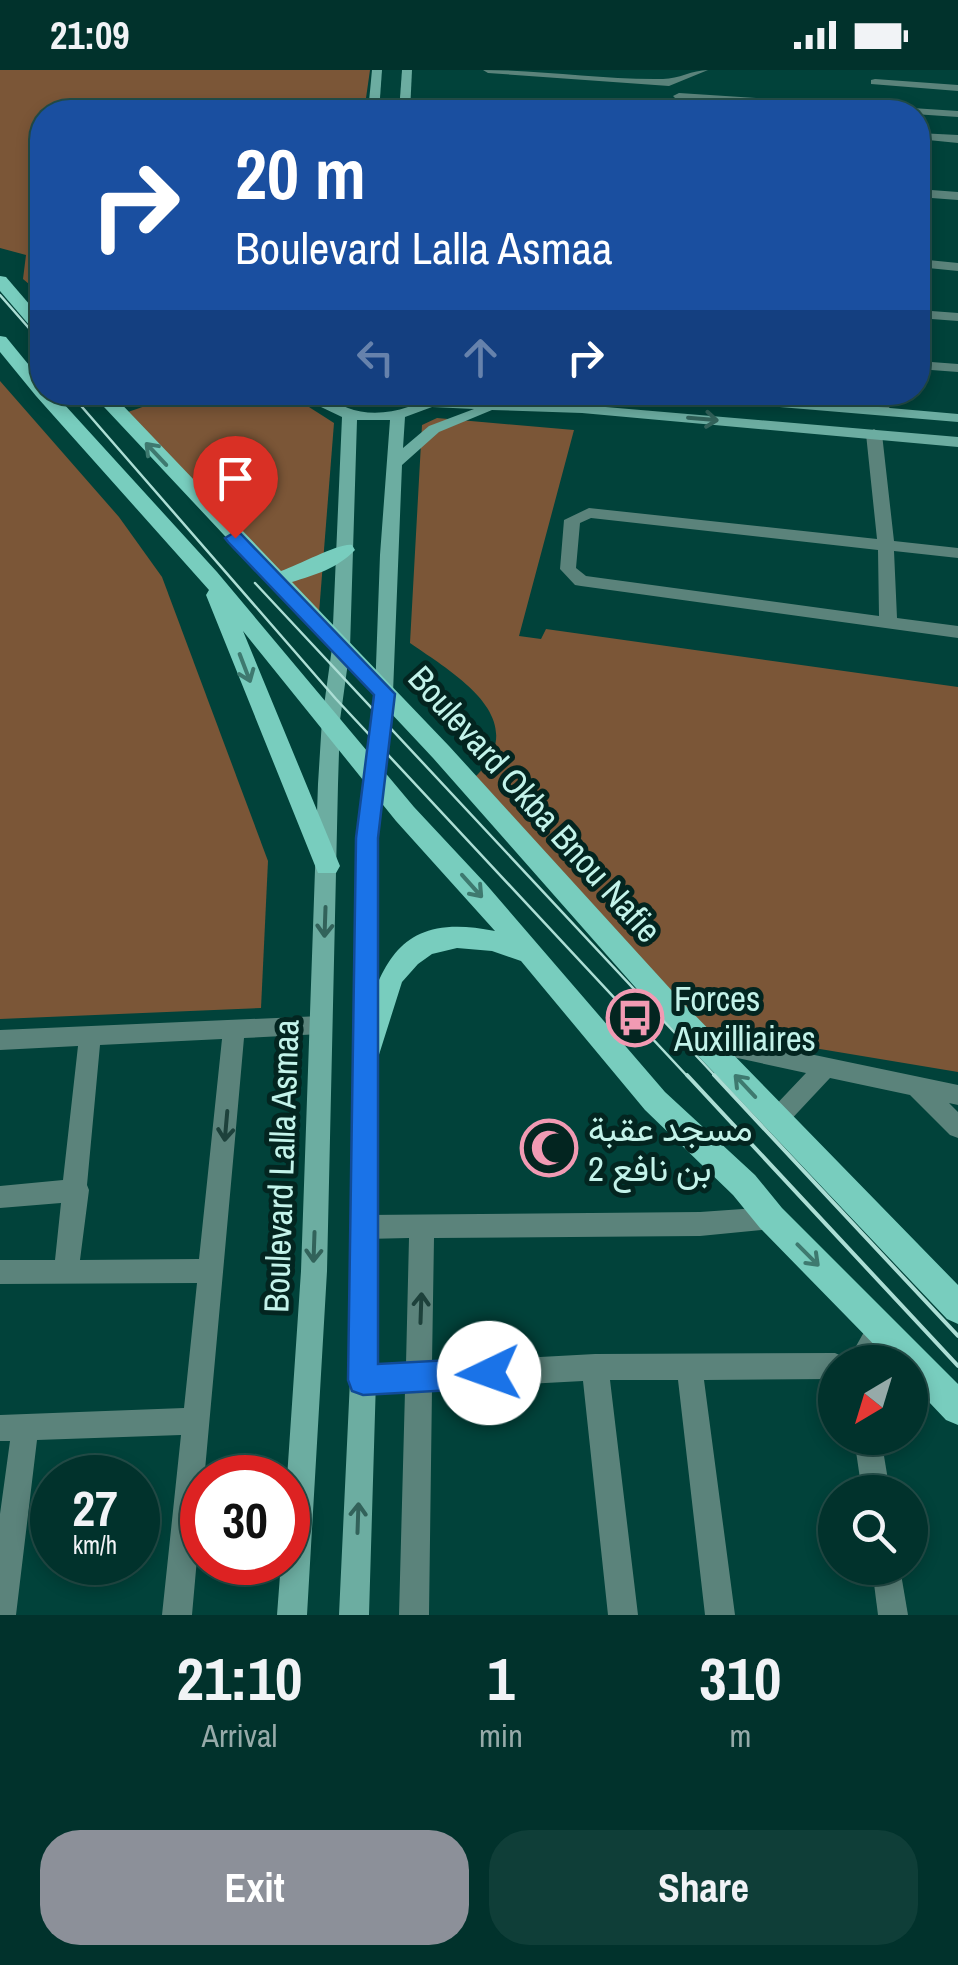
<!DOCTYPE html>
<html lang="en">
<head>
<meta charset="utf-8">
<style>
	body { margin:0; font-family:"Archivo Narrow",Vazirmatn,sans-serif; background:#0f3e38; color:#f1f3f6; height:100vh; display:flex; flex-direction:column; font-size:38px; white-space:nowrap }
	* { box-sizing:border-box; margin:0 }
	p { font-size:32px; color:#96aaa9 }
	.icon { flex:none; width:55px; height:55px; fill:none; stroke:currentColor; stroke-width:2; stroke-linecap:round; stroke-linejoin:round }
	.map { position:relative; height:1545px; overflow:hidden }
	.sheet { display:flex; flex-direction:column; background:#01322c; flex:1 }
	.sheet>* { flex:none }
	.guide { position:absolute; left:30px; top:30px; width:900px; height:305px; border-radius:40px; box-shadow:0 5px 15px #0003,0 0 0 2px #234d48; background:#1a4fa0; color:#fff; overflow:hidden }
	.needle { width:65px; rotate:218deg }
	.controls { position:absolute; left:818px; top:1275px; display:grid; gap:20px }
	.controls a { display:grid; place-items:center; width:110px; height:110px; border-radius:50%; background:#01322c; box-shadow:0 5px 15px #0003,0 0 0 2px #234d48; font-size:50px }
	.speed { position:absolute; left:30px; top:1385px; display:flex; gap:20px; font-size:50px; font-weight:700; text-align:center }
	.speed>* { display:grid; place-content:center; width:130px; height:130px; border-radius:50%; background:#01322c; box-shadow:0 5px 15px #0003,0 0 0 2px #234d48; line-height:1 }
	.speed small { font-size:25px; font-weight:400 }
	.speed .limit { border:15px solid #d22; background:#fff; color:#111 }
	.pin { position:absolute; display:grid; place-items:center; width:85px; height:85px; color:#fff; margin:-102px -42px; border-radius:50% 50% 50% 0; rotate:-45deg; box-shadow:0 0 10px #0007 }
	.pin .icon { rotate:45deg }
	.me { position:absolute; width:110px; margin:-55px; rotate:267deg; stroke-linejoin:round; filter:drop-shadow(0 0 8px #0008) }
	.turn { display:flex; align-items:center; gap:35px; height:210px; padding:0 40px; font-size:45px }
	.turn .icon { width:130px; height:130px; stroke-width:2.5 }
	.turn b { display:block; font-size:70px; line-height:85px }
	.lanes { display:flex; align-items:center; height:95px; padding:0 40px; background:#0003; justify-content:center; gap:50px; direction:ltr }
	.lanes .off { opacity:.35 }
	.eta { display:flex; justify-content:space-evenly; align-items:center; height:170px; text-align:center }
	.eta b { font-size:60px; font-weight:800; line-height:70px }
	.cta { display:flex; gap:20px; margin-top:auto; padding:20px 40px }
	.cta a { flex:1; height:115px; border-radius:40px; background:#8c9099; color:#fff; font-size:40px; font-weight:800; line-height:115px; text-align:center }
	.cta a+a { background:#0f3e38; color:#f1f3f6 }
	.status { display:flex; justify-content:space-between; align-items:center; height:70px; padding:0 50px; background:#01322c; direction:ltr }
	.status svg { height:28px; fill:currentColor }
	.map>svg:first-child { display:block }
	.green { fill:#7b5637 }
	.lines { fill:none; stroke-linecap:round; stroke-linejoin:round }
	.street { fill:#5b837b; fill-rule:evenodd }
	.secondary { fill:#6cada1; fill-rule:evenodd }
	.primary { fill:#78cdbe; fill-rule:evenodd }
	.tram-far1 { stroke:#acded5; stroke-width:2.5 }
	.tram { stroke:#acded5; stroke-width:4 }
	.oneway { stroke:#32625a }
	.oneway2 { stroke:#3e796f }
	.oneway3 { stroke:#1d413b }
	.route { fill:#1a73e8; stroke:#114b97; stroke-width:2.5 }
	.labels { text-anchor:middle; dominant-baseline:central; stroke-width:10; stroke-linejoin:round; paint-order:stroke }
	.street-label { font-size:35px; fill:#c3f3ea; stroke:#032520 }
	.poi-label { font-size:35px; fill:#c3f3ea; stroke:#032520; text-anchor:start }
</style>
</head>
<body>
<div class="status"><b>21:09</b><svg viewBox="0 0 49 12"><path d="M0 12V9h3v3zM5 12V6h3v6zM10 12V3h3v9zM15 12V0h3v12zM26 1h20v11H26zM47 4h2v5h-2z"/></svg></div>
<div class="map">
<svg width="958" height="1545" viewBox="0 0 958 1545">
	<rect width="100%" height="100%" fill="#01423a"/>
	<g class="green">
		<path d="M0,0H370L364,42H42V225L23,209L26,185L0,178Z"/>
		<path d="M0,311L119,447L162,507L268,791L261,938L0,949Z"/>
		<path d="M180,324L298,330L334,353L319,543L128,342Z"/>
		<path d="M437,348L574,360L519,566L541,569L546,559L958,617V1002L778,972L725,985L474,708C535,650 456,605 410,573L422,355Z"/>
	</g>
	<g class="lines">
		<g class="street">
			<path d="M483,0C543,0 603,10 663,9C679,9 692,0 708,0L669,16L488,3Z"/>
			<path d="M875,9L958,15V21L871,14V10Z"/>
			<path d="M679,23L958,41V47L675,28L673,26Z"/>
			<path d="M918,63L958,65V73L918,69Z"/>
			<path d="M918,119L958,122V130L918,127Z"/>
			<path d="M918,189L958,193V201L918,197Z"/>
			<path d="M918,240L958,243V251L918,248Z"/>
			<path d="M918,291L958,294V302L918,299Z"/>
			<path d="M876,322H890L889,344L884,345L877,341Z"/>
			<path d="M874,359L882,364L894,471L958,478V488L894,481L897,548L958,556V568L581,516L575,515L560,499L564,450L589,438L877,469L866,364ZM591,448L878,480L879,546L586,506L576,498L580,453Z"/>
			<path d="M321,946L329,948L332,955L329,962L321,964L244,968C227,1162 209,1352 192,1545H162L181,1365L37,1370L16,1545H0V1444L10,1371H0V1345L184,1338L197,1213L0,1214V1190H55L61,1133L0,1138V1116L63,1110L78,976L0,980V960ZM222,969L199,1189L80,1190L89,1120L87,1115L100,975Z"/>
			<path d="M704,962L958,1015V1035L949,1033L958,1042V1068L950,1065L910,1025L830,1008L785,1056L777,1059L769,1056L765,1049L769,1042L806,1003L696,979L693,972L696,965Z"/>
			<path d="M771,1137L780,1140L783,1148L780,1156L771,1159L700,1166L434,1168L432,1293L595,1284L835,1283L844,1287L847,1292H835V1309L704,1310L735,1545H705L678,1310H610L638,1545H608L583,1311L432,1319L429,1545H399L405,1321L363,1323L354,1319L350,1310L354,1301L363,1297L406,1294L409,1168L365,1169L356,1165L353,1157L356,1149L365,1145L700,1142Z"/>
			<path d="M881,1244L890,1248L894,1257L874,1292H847L872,1248Z"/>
			<path d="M854,1368H881L890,1422H862Z"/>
			<path d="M872,1498H900L908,1545H878Z"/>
		</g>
		<g class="secondary">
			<path d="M372,0H382L379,42H368Z"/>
			<path d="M402,0H412L410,42H399Z"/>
			<path d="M137,322H160L112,340L105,336Z"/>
			<path d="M308,322H324C345,345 379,347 408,337C422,332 431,322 446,322L444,329L582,335L958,367V377L582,343L492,340L439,362L402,395L393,623L377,768L376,1310L369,1545H339L350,1310L357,768L375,623L380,485L390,350H357L350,578L340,650L338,714L327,1201L307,1545H277L281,1492H288L287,1408L301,1201L318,714L322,650L332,578L342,347L321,337ZM432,337L474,339L429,356L403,378L405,347Z"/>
			<path d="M643,322H708L958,344V352L650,326Z"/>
		</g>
		<g class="primary">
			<path d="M0,206L6,207L42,249V264L36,263L0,221Z"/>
			<path d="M0,266L6,267L42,311V322H53L217,502L414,737L485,813L665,1022L755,1105L782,1138L958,1314V1355L946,1350L910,1312V1292H891L760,1158L733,1125L645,1040L521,891L492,881L457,878L432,884L418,894L402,912L377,991L367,994L357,991L353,982C381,905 388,839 495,861L396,751L243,561L340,796L336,803H318L206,525L209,520L36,326L0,282Z"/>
			<path d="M90,322H110L281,501C300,495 338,473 352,475L355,480C338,498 315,505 292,512L449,676L685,935L958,1215V1254L947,1249L665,951L433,688Z"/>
		</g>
		<g class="tram-far1">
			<path d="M0,225L42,273"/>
			<path d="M69,322L336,629L689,1008"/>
			<path d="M255,513L717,1008"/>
		</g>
		<g class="tram">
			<path d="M687,1005L958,1296"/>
			<path d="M714,1005L958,1266"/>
		</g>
	</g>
	<defs><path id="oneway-shaft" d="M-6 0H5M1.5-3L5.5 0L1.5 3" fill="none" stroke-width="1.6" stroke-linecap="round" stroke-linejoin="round" transform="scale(2.5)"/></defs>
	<g class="oneway">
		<use href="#oneway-shaft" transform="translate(703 349) rotate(5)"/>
		<use href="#oneway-shaft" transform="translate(325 852) rotate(92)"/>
		<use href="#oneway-shaft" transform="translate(314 1177) rotate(92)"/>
		<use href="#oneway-shaft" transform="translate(358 1448) rotate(-88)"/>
	</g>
	<g class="oneway2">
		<use href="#oneway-shaft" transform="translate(156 384) rotate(-133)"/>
		<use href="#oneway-shaft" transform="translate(245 598) rotate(69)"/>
		<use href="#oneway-shaft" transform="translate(472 816) rotate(48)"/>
		<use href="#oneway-shaft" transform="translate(745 1016) rotate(-133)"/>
		<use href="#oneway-shaft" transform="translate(808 1185) rotate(45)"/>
	</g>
	<g class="oneway3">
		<use href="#oneway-shaft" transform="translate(226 1056) rotate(95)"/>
		<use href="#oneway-shaft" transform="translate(421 1238) rotate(-88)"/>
	</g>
	<path class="route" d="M235,462L241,464L395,624L378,768V1294L489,1288L500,1292L504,1303L500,1314L489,1318L363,1325L352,1321L348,1310L356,768L374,625L228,472L225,468Z"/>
	<defs>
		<g id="bus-ring" transform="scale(2.875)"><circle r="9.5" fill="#032520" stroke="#f19ab3" stroke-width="1.5"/><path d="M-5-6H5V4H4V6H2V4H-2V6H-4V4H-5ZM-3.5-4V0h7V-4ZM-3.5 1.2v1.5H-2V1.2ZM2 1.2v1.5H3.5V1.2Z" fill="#f19ab3"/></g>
		<g id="mosque-ring" transform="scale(2.875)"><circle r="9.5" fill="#032520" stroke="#f19ab3" stroke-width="1.5"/><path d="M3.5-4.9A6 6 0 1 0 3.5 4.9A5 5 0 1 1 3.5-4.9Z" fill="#f19ab3"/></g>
	</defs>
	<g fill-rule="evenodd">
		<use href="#bus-ring" x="635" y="948"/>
		<use href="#mosque-ring" x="549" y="1078"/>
	</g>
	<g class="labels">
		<g class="street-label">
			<text transform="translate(535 734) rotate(48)">Boulevard Okba Bnou Nafie</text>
			<text transform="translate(281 1096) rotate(-88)">Boulevard Lalla Asmaa</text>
		</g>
		<g class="poi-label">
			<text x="674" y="928">Forces<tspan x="674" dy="40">Auxilliaires</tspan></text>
			<text x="588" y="1058">مسجد عقبة<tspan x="588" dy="40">بن نافع 2</tspan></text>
		</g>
	</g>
</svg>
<div class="controls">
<a><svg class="needle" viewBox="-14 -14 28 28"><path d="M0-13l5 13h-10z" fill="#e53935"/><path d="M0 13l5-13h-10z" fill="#96aaa9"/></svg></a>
<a><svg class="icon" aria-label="search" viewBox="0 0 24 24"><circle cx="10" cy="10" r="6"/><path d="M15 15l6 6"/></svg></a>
</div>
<div class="speed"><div>27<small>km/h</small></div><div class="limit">30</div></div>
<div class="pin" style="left:235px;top:468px;background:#d93025"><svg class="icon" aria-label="arrive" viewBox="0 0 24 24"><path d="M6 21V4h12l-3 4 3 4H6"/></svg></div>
<svg class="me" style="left:489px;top:1303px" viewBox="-20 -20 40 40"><circle r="19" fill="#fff"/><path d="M0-13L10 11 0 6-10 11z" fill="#1a73e8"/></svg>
<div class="guide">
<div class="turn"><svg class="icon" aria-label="right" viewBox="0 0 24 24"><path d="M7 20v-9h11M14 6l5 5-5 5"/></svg><div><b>20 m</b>Boulevard Lalla Asmaa</div></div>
<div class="lanes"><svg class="icon off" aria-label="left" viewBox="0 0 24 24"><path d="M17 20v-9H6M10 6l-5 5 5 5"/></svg><svg class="icon off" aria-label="ahead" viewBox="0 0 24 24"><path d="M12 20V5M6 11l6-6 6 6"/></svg><svg class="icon" aria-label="right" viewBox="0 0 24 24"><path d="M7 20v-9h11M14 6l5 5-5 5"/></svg></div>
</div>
</div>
<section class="sheet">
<div class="eta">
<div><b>21:10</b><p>Arrival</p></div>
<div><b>1</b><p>min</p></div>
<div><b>310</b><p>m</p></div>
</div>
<div class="cta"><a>Exit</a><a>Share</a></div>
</section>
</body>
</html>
